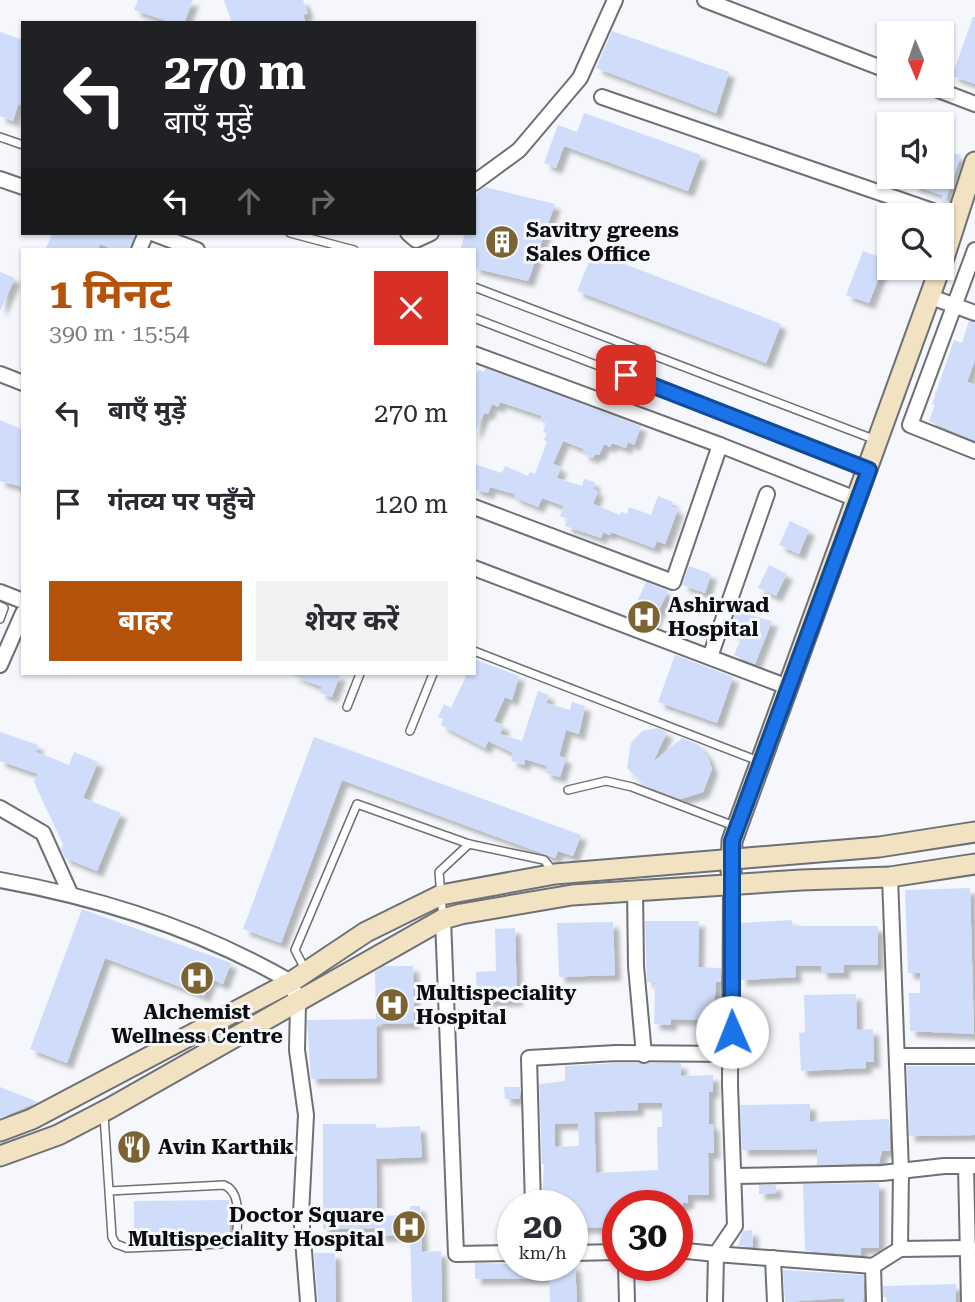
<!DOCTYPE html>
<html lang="hi">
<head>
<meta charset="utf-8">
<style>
	body { margin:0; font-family:"Roboto Serif","Noto Sans Devanagari",serif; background:#f2f2f3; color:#2b2b33; height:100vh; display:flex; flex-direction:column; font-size:26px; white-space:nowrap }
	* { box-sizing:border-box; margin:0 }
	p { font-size:23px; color:#7c7c81 }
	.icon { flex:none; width:38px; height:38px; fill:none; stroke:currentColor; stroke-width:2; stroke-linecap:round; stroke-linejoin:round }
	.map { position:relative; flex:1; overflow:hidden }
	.drawer { position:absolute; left:21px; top:248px; width:455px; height:427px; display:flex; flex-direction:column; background:#fff; border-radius:0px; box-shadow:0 2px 5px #0004 }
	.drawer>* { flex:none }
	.top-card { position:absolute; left:21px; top:21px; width:455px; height:214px; border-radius:0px; box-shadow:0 2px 5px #0004; background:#202124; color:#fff; overflow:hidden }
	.needle { width:46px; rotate:178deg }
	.controls { position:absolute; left:877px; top:21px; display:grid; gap:14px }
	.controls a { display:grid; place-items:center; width:77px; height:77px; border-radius:0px; background:#fff; box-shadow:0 2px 5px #0004; font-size:35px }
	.speed { position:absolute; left:497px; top:1190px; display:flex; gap:14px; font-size:35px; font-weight:700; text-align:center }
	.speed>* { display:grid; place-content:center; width:91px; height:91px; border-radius:50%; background:#fff; box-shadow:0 2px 5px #0004; line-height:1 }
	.speed small { font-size:18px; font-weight:400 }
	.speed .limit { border:10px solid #d22; background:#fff; color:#111 }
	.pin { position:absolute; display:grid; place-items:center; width:60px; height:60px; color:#fff; margin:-30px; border-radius:14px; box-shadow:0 4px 10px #0006 }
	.me { position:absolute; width:77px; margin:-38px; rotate:359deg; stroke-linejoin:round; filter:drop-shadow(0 0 5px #0008) }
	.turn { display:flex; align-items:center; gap:24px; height:147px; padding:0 28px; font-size:32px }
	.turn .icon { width:91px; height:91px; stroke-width:2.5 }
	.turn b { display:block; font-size:49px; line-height:60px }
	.lanes { display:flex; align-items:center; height:66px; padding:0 28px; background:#0003; justify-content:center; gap:35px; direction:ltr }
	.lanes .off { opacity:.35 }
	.round { display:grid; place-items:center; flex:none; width:74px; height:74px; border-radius:0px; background:#f2f2f3 }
	.summary { display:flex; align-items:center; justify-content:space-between; height:119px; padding:0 28px }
	h1 { font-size:42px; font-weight:700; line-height:52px; color:#b45309 }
	.action { display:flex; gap:14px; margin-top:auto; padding:14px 28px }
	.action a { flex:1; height:80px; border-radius:0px; background:#b45309; color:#fff; font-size:28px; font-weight:700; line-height:80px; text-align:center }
	.action a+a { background:#f2f2f3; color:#2b2b33 }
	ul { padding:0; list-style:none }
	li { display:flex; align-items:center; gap:21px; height:91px; padding:0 28px }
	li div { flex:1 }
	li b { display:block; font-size:26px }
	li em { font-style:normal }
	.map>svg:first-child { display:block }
	.building { fill:#d0ddfa; fill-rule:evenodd; filter:url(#shadow) }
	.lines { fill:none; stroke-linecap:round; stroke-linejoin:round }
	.lane-casing { stroke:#6e7075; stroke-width:10 }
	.street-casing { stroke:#6e7075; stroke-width:18 }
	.secondary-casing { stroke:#6e7075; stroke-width:23 }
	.lane { stroke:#fff; stroke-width:7 }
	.street { stroke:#fff; stroke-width:14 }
	.secondary { stroke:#f1e2c2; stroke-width:19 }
	.route-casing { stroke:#114b97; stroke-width:18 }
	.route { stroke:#1a73e8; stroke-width:12 }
	.labels { text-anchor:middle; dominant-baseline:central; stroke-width:6; stroke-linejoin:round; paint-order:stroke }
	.poi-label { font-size:21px; font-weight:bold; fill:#0c0d0e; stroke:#f5f7fc; text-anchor:start }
</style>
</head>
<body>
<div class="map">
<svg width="975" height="1302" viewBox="0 0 975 1302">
	<defs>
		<filter id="shadow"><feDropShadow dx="6" dy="6" stdDeviation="2" flood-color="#0004"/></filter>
	</defs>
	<rect width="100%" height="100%" fill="#f5f7fc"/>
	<g class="building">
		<path d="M138,0H193L184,23H173L134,10Z"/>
		<path d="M224,0H303L308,13L303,15L306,23H232Z"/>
		<path d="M973,17H975V84L952,76Z"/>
		<path d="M612,31L729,72L716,113L596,68Z"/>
		<path d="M0,32L23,40V106L18,104L13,121L0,116Z"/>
		<path d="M584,113L701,155L688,191L564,146L556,168L544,163L558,125L577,132Z"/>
		<path d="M942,150L961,155L944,205L942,195L912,185L916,177H942Z"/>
		<path d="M485,187L555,204L528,281L474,268V250H460L465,233H474V203L478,192Z"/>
		<path d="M53,233H125L134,237L130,250H115L100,244L98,250H45Z"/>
		<path d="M863,251L886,259L869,303L846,295Z"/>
		<path d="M593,252L781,324L766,363L577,291Z"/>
		<path d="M0,272L15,278L0,311Z"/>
		<path d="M969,321L975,322V360L967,382L975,385V441L929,421L935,405L932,404L954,340L962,343Z"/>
		<path d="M485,368L641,426L634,445L628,442L626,448L612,443L610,447L604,444L599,455L595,454L593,458L583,454L584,449L563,441L553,464L561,467L557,478L582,486L584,479L595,482L593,489L598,491L593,504L620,515L621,512L627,514L629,507L651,515L658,496L673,502L671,507L678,509L665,544L657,541L654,548L611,532L610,535L603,532L601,538L565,526L568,519L560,516L564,506L542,498L538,507L514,497L515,494L490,487L488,493L474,489V464L502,473L505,466L528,476L530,472L535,474L547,442L544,440L547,433L543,432L546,423L540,421L542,416L500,402L498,407L492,404L488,414L484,413L474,436V380L478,370L484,372Z"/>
		<path d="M0,420L23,430V487L0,481Z"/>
		<path d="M790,521L809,530L799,554L779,545Z"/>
		<path d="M769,565L787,574L776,596L758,588Z"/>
		<path d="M689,566L711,574L705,593L682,585Z"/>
		<path d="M646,582L668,591L652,625L630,617Z"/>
		<path d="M736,611L772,621L755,664L734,655L742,636L729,631Z"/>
		<path d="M675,655L733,677L717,723L658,702Z"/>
		<path d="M474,659L519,676L512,700L505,697L494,721L504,726L500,734L522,741L538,691L549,695L546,703L570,710L572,702L585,706L579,734L566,730L559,756L566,758L560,777L545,773L547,766L525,759L524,765L511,761L513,753L488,741L485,748L441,725L443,719L438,717L444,704L451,708L467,674H474Z"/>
		<path d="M290,674H340L332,697L320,693L322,687Z"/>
		<path d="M657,728L667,732L653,762L682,738L699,745L708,757L712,769L703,792L681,799L646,786L627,768L631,743L642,731Z"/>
		<path d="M0,732L38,745L36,752L69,765L74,752L98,762L83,798L121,813L97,871L65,858L61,849L63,844L34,782L38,774L0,761Z"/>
		<path d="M314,737L581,835L573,856L558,851L555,858L342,780L281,943L243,929Z"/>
		<path d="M970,888L974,1034L910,1031L909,993H920V973H908L905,890Z"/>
		<path d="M82,909L231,963L223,984L211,979L204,996L105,958L67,1063L30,1049Z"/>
		<path d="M792,920V926H878V965H844V973H821V966H795L796,977L740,980V923Z"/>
		<path d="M645,921H699L698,967L721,968V982H716L713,1026H697V1020L671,1019V1025L654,1024L655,982H647Z"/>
		<path d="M613,922L615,975L559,977L557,923Z"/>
		<path d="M515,928L517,1000L477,1001L476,972L496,971L495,929Z"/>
		<path d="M384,966H413L414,1023L376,1024L375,972Z"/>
		<path d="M856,994L857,1030L873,1029L874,1062H866V1068L801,1071L799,1033L805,1032L804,995Z"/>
		<path d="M376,1019L377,1078L311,1079L307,1020Z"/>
		<path d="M616,1063H681V1076L713,1075V1092H709V1124H713L714,1153H708L709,1195H688V1203H682L683,1206H618V1227L572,1228V1206H568V1200H542L544,1164H542L539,1084L565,1081V1066ZM638,1103H662V1127H657L658,1170L596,1173L594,1112L638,1110ZM578,1123L579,1146L555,1147V1124Z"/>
		<path d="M907,1066H975V1135L909,1136Z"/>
		<path d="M0,1087L38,1102L0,1118Z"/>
		<path d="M504,1087H520V1099H505Z"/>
		<path d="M810,1104V1122L889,1119L890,1151H882L879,1163L817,1165V1149L742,1150L740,1105Z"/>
		<path d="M323,1124H376V1128L420,1126L422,1157L376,1159L377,1216L410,1215V1206H420L422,1252L441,1251L442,1302H412L410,1234L379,1236V1228L323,1229Z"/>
		<path d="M879,1183V1248H861V1255L805,1251L803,1184Z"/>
		<path d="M759,1185H776V1193L759,1194Z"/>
		<path d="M229,1200L230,1233L219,1238L134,1239V1201Z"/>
		<path d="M752,1230L753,1247L738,1246L743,1231Z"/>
		<path d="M314,1253H335L336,1302H318Z"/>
		<path d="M475,1263L575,1265L577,1302H550L549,1278L475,1279Z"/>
		<path d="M783,1270L864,1275V1298L862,1302H845L844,1298L785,1302Z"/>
		<path d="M956,1284V1302H887L886,1297H883V1286Z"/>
	</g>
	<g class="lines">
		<g class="lane-casing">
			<g id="lane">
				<path d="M0,137L23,145"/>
				<path d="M290,233L354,250"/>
				<path d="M474,287L876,440"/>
				<path d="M474,318L865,468"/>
				<path d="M0,606L4,608L0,619"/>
				<path d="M474,651L761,762"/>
				<path d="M347,707L360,674"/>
				<path d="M410,731L433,674"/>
				<path d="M568,790L606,781L632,787L737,827"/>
				<path d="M443,919L439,872L469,844"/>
				<path d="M306,971L295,950L357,804L469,844L544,860L554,872"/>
				<path d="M104,1115L112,1237L116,1244L127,1248L221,1244L237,1236C237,1220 242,1192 224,1185L109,1191"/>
			</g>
		</g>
		<g class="street-casing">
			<g id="street">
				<path d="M705,0L889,71"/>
				<path d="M928,86L975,104"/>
				<path d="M602,97L956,219"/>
				<path d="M0,179L23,187"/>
				<path d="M474,183L519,150L580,78L615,0"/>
				<path d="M152,233L197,250"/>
				<path d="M408,233L416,240L431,233"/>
				<path d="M139,250L146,233"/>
				<path d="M975,250L910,425L975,451"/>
				<path d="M931,297L975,313"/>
				<path d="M474,354L720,445"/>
				<path d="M0,374L23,383"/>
				<path d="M474,507L673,582L720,445L856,499"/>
				<path d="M474,568L788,687"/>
				<path d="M0,592L23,601"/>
				<path d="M710,657L767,494"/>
				<path d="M0,665L23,613"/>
				<path d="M0,808L43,833L70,893"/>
				<path d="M890,877L901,1171L900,1249L969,1248"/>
				<path d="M0,880C100,898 203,931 291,982L298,1003L297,1050L306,1115L301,1214L308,1302"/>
				<path d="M635,891L636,966L644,1055"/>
				<path d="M443,919L456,1254L513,1253"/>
				<path d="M897,1056H975"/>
				<path d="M966,1166L969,1302"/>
				<path d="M734,1176L882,1173L944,1166H975"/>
				<path d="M533,1206L529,1058L616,1053L733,1054"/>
				<path d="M677,1250L716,1254L735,1226L730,1085L731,887"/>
				<path d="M572,1253L618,1252"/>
				<path d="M773,1258L775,1302"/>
				<path d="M626,1265L627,1302"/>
				<path d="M873,1266L874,1302"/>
				<path d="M715,1302L716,1254L873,1266L900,1249"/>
			</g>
		</g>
		<g class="secondary-casing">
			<g id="secondary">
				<path d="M942,264L975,162"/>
				<path d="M731,872L732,841L940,268"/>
				<path d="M0,1131L32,1119L291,982L366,932L441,895L555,874L879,847L975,832"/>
				<path d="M0,1156L58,1135L110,1108L443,919L461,914L572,895L801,880L890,877L975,864"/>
			</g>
		</g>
		<use href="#lane" class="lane"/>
		<use href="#street" class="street"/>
		<use href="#secondary" class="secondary"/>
	</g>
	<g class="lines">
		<g class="route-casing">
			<path id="route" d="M626,375L869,470L732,841V1032"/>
		</g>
		<use href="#route" class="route"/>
	</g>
	<defs>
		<g id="building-disc" transform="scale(1.75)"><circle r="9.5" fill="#7b6334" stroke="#f5f7fc"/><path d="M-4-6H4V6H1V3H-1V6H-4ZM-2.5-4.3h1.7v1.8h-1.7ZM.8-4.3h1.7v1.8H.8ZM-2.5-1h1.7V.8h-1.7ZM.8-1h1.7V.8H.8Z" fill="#fff"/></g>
		<g id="hospital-disc" transform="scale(1.75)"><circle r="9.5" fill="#7b6334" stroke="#f5f7fc"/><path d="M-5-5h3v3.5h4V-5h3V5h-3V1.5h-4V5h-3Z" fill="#fff"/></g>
		<g id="restaurant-disc" transform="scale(1.75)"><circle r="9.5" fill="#7b6334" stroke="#f5f7fc"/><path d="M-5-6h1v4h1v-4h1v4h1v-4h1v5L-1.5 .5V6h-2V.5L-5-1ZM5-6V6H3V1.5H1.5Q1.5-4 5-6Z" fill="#fff"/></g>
	</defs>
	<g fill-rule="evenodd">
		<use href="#building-disc" x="502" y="242"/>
		<use href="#hospital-disc" x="644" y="617"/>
		<use href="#hospital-disc" x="197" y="978"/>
		<use href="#hospital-disc" x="392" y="1005"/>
		<use href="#restaurant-disc" x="134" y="1147"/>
		<use href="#hospital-disc" x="409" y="1227"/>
	</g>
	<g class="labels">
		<g class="poi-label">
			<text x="526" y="230">Savitry greens<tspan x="526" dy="24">Sales Office</tspan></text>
			<text x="668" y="605">Ashirwad<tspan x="668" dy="24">Hospital</tspan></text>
			<text x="416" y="993">Multispeciality<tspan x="416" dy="24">Hospital</tspan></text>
			<text x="197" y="1012" text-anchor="middle">Alchemist<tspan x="197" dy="24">Wellness Centre</tspan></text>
			<text x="158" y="1147">Avin Karthik</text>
			<text x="384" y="1215" text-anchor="end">Doctor Square<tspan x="384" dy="24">Multispeciality Hospital</tspan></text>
		</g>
	</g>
</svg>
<div class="controls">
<a><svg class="needle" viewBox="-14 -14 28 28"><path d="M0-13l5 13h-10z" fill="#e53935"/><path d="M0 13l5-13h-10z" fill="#7c7c81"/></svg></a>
<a><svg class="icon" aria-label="sound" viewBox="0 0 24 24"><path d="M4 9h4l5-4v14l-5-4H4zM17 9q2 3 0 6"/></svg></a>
<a><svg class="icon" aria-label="search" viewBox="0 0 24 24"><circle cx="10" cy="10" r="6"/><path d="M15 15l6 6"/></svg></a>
</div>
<div class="speed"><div>20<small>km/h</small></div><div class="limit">30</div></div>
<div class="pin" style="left:626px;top:375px;background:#d93025"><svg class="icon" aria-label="arrive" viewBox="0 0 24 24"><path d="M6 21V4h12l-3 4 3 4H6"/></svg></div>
<svg class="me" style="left:732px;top:1032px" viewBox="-20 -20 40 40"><circle r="19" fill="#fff"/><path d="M0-13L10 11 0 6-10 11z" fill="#1a73e8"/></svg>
<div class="top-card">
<div class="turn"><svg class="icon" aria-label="left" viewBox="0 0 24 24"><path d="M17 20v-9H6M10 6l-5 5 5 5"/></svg><div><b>270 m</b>बाएँ मुड़ें</div></div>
<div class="lanes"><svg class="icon" aria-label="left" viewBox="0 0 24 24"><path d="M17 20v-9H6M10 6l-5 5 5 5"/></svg><svg class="icon off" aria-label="ahead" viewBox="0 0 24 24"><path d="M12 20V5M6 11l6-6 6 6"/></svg><svg class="icon off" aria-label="right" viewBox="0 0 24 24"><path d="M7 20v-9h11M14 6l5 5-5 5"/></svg></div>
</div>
<section class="drawer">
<div class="summary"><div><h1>1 मिनट</h1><p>390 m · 15:54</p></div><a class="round" style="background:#d93025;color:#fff"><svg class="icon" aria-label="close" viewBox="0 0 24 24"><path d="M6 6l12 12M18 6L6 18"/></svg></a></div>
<ul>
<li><svg class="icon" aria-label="left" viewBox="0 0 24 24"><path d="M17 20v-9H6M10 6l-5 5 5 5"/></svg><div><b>बाएँ मुड़ें</b></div><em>270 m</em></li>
<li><svg class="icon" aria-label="arrive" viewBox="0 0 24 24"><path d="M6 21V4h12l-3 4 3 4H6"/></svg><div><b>गंतव्य पर पहुँचे</b></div><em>120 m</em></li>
</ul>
<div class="action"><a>बाहर</a><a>शेयर करें</a></div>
</section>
</div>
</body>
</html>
